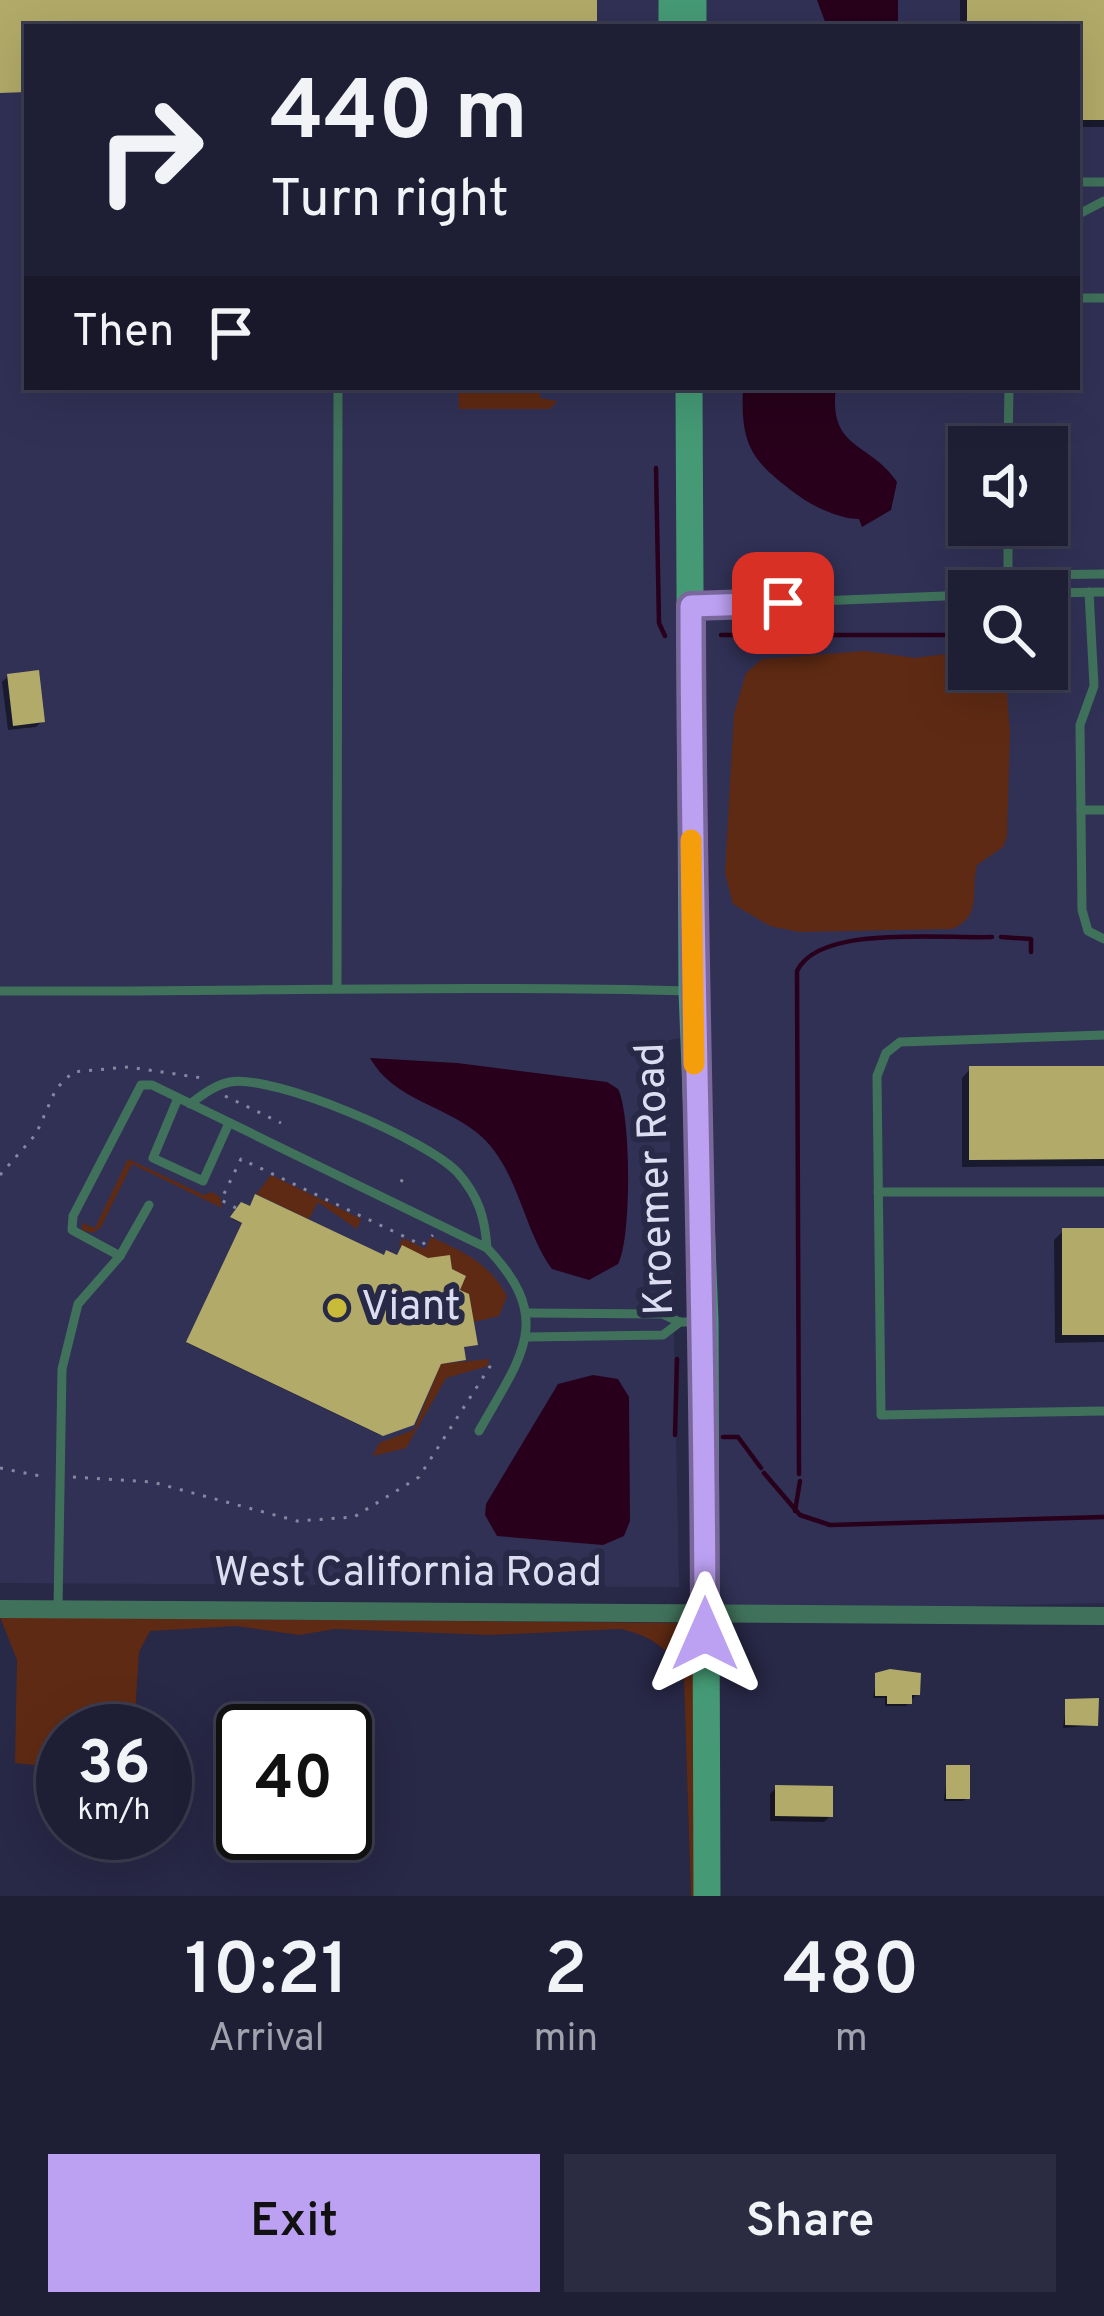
<!DOCTYPE html>
<html lang="en">
<head>
<meta charset="utf-8">
<style>
	body { margin:0; font-family:Overpass,sans-serif; background:#2b2b41; color:#f1f3f6; height:100vh; display:flex; flex-direction:column; font-size:45px; white-space:nowrap }
	* { box-sizing:border-box; margin:0 }
	p { font-size:39px; color:#a1a2ad }
	.icon { flex:none; width:66px; height:66px; fill:none; stroke:currentColor; stroke-width:2; stroke-linecap:round; stroke-linejoin:round }
	.map { position:relative; height:1896px; overflow:hidden }
	.side { display:flex; flex-direction:column; background:#1e1e35; flex:1 }
	.side>* { flex:none }
	.top-card { position:absolute; left:24px; top:24px; width:1056px; height:366px; border-radius:0px; box-shadow:0 12px 48px #0002,0 0 0 3px #3c3c50; background:#1e1e35; color:#f1f3f6; overflow:hidden }
	.tools { position:absolute; left:948px; top:426px; display:grid; gap:24px }
	.tools a { display:grid; place-items:center; width:120px; height:120px; border-radius:0px; background:#1e1e35; box-shadow:0 12px 48px #0002,0 0 0 3px #3c3c50; font-size:60px }
	.speed { position:absolute; left:36px; top:1704px; display:flex; gap:24px; font-size:60px; font-weight:700; text-align:center }
	.speed>* { display:grid; place-content:center; width:156px; height:156px; border-radius:50%; background:#1e1e35; box-shadow:0 12px 48px #0002,0 0 0 3px #3c3c50; line-height:1 }
	.speed small { font-size:30px; font-weight:400 }
	.speed .limit { border:6px solid #111; border-radius:18px; background:#fff; color:#111 }
	.pin { position:absolute; display:grid; place-items:center; width:102px; height:102px; color:#fff; margin:-51px; border-radius:24px; box-shadow:0 6px 18px #0006 }
	.me { position:absolute; width:132px; margin:-66px; rotate:0deg; stroke-linejoin:round; filter:drop-shadow(0 0 9px #0008) }
	.turn { display:flex; align-items:center; gap:42px; height:252px; padding:0 48px; font-size:54px }
	.turn .icon { width:156px; height:156px; stroke-width:2.5 }
	.turn b { display:block; font-size:84px; line-height:102px }
	.then { display:flex; align-items:center; height:114px; padding:0 48px; background:#0003; gap:24px; font-size:45px }
	.eta { display:flex; justify-content:space-evenly; align-items:center; height:204px; text-align:center }
	.eta b { font-size:72px; font-weight:600; line-height:84px }
	.action { display:flex; gap:24px; margin-top:auto; padding:24px 48px }
	.action a { flex:1; height:138px; border-radius:0px; background:#bca0f2; color:#111; font-size:48px; font-weight:600; line-height:138px; text-align:center }
	.action a+a { background:#2b2b41; color:#f1f3f6 }
	.map>svg:first-child { display:block }
	.built { fill:#313156; fill-rule:evenodd }
	.green { fill:#5f2a13 }
	.water { fill:#28001b }
	.shadow { fill:#0007 }
	.lines { fill:none; stroke-linecap:round; stroke-linejoin:round }
	.stream { stroke:#28001b; stroke-width:4.5 }
	.building { fill:#b1aa68 }
	.path { stroke:#8787a1; stroke-width:3; stroke-dasharray:3 9; stroke-linecap:butt }
	.lane { stroke:#40725b; stroke-width:9 }
	.street { stroke:#40725b; stroke-width:18 }
	.secondary { stroke:#459a75; stroke-width:27 }
	.route-casing { stroke:#7a689d; stroke-width:30 }
	.route { stroke:#bca0f2; stroke-width:21 }
	.slow { stroke:#f59e0b; stroke-width:21 }
	.poi-dot { fill:#c9bb3a; stroke:#282847; stroke-width:4.5 }
	.labels { text-anchor:middle; dominant-baseline:central; stroke-width:12; stroke-linejoin:round; paint-order:stroke }
	.street-label { font-size:42px; fill:#dcddf1; stroke:#282847 }
	.poi-label { font-size:42px; fill:#dcddf1; stroke:#282847; text-anchor:start }
</style>
</head>
<body>
<div class="map">
<svg width="1104" height="1896" viewBox="0 0 1104 1896">
	<rect width="100%" height="100%" fill="#282847"/>
	<path class="built" d="M0,0H1104V1603L705,1612L692,1037L668,1040L679,1587L0,1583ZM27,27H1077V387H27ZM969,447H1047V525H969ZM969,591H1047V669H969Z"/>
	<g class="green">
		<path d="M458,387H540V398L557,401L550,409H459Z"/>
		<path d="M865,651L915,658L969,651V669H1005L1010,732L1007,837L1003,847L977,865C970,891 983,916 952,929L799,932L770,926L733,904L725,873L734,714L746,673L762,659Z"/>
		<path d="M128,1159L204,1195L212,1192L220,1197L222,1208L132,1164L101,1227L93,1233L82,1230V1223L95,1228Z"/>
		<path d="M271,1175L361,1219L357,1229L318,1202L309,1219L256,1194L248,1205Z"/>
		<path d="M431,1237C464,1252 489,1263 507,1296L499,1316L474,1322L469,1294L460,1290L466,1276L452,1269L450,1256L428,1258L399,1246L403,1238L425,1249Z"/>
		<path d="M489,1359L488,1366L446,1378L406,1448L373,1456L379,1443L414,1430L441,1364Z"/>
		<path d="M0,1617L684,1623L694,1637L698,1896H691L684,1678C670,1649 652,1636 621,1629L491,1635L335,1629L299,1635L236,1626L150,1631L139,1652L134,1731H63V1768L15,1763L17,1660Z"/>
	</g>
	<g class="water">
		<path d="M817,0H898V27H827Z"/>
		<path d="M743,387H836C828,451 870,441 897,482L891,510L862,527L859,519C840,519 814,507 799,496C753,462 740,448 743,387Z"/>
		<path d="M370,1058L457,1063L607,1082L618,1089C631,1113 632,1239 618,1264L589,1280L552,1269C523,1229 519,1172 482,1137C447,1105 394,1101 370,1058Z"/>
		<path d="M593,1375L618,1379L629,1397L630,1521L624,1536L603,1545L497,1536L485,1515L486,1504L558,1384Z"/>
	</g>
	<g class="shadow">
		<path d="M960,0H1104V127H1077V27H960Z"/>
		<path d="M8,676L42,721L36,727L8,730L2,682Z"/>
		<path d="M970,1069H1104V1166L962,1167V1078Z"/>
		<path d="M242,1205L456,1291L461,1347L438,1364L409,1426L380,1435L187,1343L243,1224L232,1219Z"/>
		<path d="M1063,1231H1104V1342L1055,1343L1054,1240Z"/>
		<path d="M877,1676L917,1694L906,1706H885V1698H873Z"/>
		<path d="M1067,1702L1095,1725L1063,1728Z"/>
		<path d="M948,1768L967,1798L963,1801H944Z"/>
		<path d="M776,1788L830,1816L824,1822L770,1821V1794Z"/>
	</g>
	<g class="lines">
		<g class="stream">
			<path d="M656,468L659,623L665,636"/>
			<path d="M721,635H969"/>
			<path d="M1047,644L1065,649"/>
			<path d="M1001,937L1031,939V952"/>
			<path d="M675,1435L677,1359"/>
			<path d="M723,1437H738L761,1468"/>
			<path d="M764,1473L800,1515L830,1525L1104,1517"/>
			<path d="M799,1474L797,971C819,924 944,939 992,937"/>
			<path d="M795,1511L800,1481"/>
		</g>
	</g>
	<g class="building">
		<path d="M0,0H597V27H27V92L0,93Z"/>
		<path d="M967,0H1104V120H1077V27H967Z"/>
		<path d="M39,670L45,722L13,726L7,674Z"/>
		<path d="M969,1066H1104V1159L969,1160Z"/>
		<path d="M255,1194L384,1255L386,1250L397,1255L402,1245L428,1258L450,1255L452,1269L466,1276L460,1290L469,1294L478,1345L464,1347L466,1360L441,1364L414,1425L383,1436L186,1342L242,1223L230,1217L241,1202L250,1206Z"/>
		<rect x="1062" y="1228" width="42" height="107"/>
		<path d="M890,1669L921,1673L920,1695H912V1704H887V1696H875V1673Z"/>
		<path d="M1099,1698L1098,1726L1065,1725V1699Z"/>
		<rect x="946" y="1765" width="24" height="34"/>
		<path d="M775,1785L833,1786V1817L775,1816Z"/>
	</g>
	<g class="lines">
		<g class="path">
			<path d="M225,1096L281,1123"/>
			<path d="M0,1175L36,1134L56,1089L73,1072L128,1067L202,1078"/>
			<path d="M401,1182L406,1172"/>
			<path d="M236,1208L221,1200L241,1159L422,1245L433,1235"/>
			<path d="M0,1468L45,1477"/>
			<path d="M73,1477L152,1482L297,1521L354,1517L419,1477L491,1365L499,1366"/>
		</g>
		<g class="lane">
			<path d="M1077,182H1104"/>
			<path d="M1077,215L1104,201"/>
			<path d="M1077,298H1104"/>
			<path d="M1008,447L1009,387"/>
			<path d="M1008,591V525"/>
			<path d="M1089,592L1094,686L1080,725L1082,910L1088,931L1104,939"/>
			<path d="M1047,593L1104,592"/>
			<path d="M966,595V576L1104,574"/>
			<path d="M696,606L969,595"/>
			<path d="M1081,810H1104"/>
			<path d="M337,986L338,387"/>
			<path d="M0,991C230,992 460,985 690,991"/>
			<path d="M1104,1035L900,1042L886,1053L877,1076L881,1415L1104,1411"/>
			<path d="M178,1098L153,1158L203,1181L229,1123"/>
			<path d="M878,1192H1104"/>
			<path d="M120,1256L72,1230L73,1216L141,1085H152L487,1248C485,1218 479,1197 458,1173C428,1140 274,1074 230,1082C215,1085 202,1095 190,1104"/>
			<path d="M529,1313L662,1314L680,1322H701"/>
			<path d="M528,1337L663,1335L680,1322"/>
			<path d="M479,1431C521,1356 556,1320 487,1248"/>
			<path d="M58,1608L62,1369L78,1304L120,1256L149,1205"/>
		</g>
		<path class="street" d="M0,1609L1104,1616"/>
		<g class="secondary">
			<path d="M672,0V27"/>
			<path d="M693,0V27"/>
			<path d="M689,387L692,991L705,1321L707,1896"/>
		</g>
	</g>
	<g class="lines">
		<g class="route-casing">
			<path id="route" d="M705,1634C705,1291 691,949 691,606L783,603"/>
		</g>
		<use href="#route" class="route"/>
		<path class="slow" d="M691,840L694,1064"/>
	</g>
	<circle class="poi-dot" cx="337" cy="1308" r="12"/>
	<g class="labels">
		<g class="street-label">
			<text transform="translate(657 1179) rotate(-92)">Kroemer Road</text>
			<text x="408" y="1574">West California Road</text>
		</g>
		<g class="poi-label">
			<text x="361" y="1308">Viant</text>
		</g>
	</g>
</svg>
<div class="tools">
<a><svg class="icon" aria-label="sound" viewBox="0 0 24 24"><path d="M4 9h4l5-4v14l-5-4H4zM17 9q2 3 0 6"/></svg></a>
<a><svg class="icon" aria-label="search" viewBox="0 0 24 24"><circle cx="10" cy="10" r="6"/><path d="M15 15l6 6"/></svg></a>
</div>
<div class="speed"><div>36<small>km/h</small></div><div class="limit">40</div></div>
<div class="pin" style="left:783px;top:603px;background:#d93025"><svg class="icon" aria-label="arrive" viewBox="0 0 24 24"><path d="M6 21V4h12l-3 4 3 4H6"/></svg></div>
<svg class="me" style="left:705px;top:1634px" viewBox="-20 -20 40 40"><path d="M0-17L14 15 0 8-14 15z" fill="#bca0f2" stroke="#fff" stroke-width="4"/></svg>
<div class="top-card">
<div class="turn"><svg class="icon" aria-label="right" viewBox="0 0 24 24"><path d="M7 20v-9h11M14 6l5 5-5 5"/></svg><div><b>440 m</b>Turn right</div></div>
<div class="then">Then<svg class="icon" aria-label="arrive" viewBox="0 0 24 24"><path d="M6 21V4h12l-3 4 3 4H6"/></svg></div>
</div>
</div>
<section class="side">
<div class="eta">
<div><b>10:21</b><p>Arrival</p></div>
<div><b>2</b><p>min</p></div>
<div><b>480</b><p>m</p></div>
</div>
<div class="action"><a>Exit</a><a>Share</a></div>
</section>
</body>
</html>
